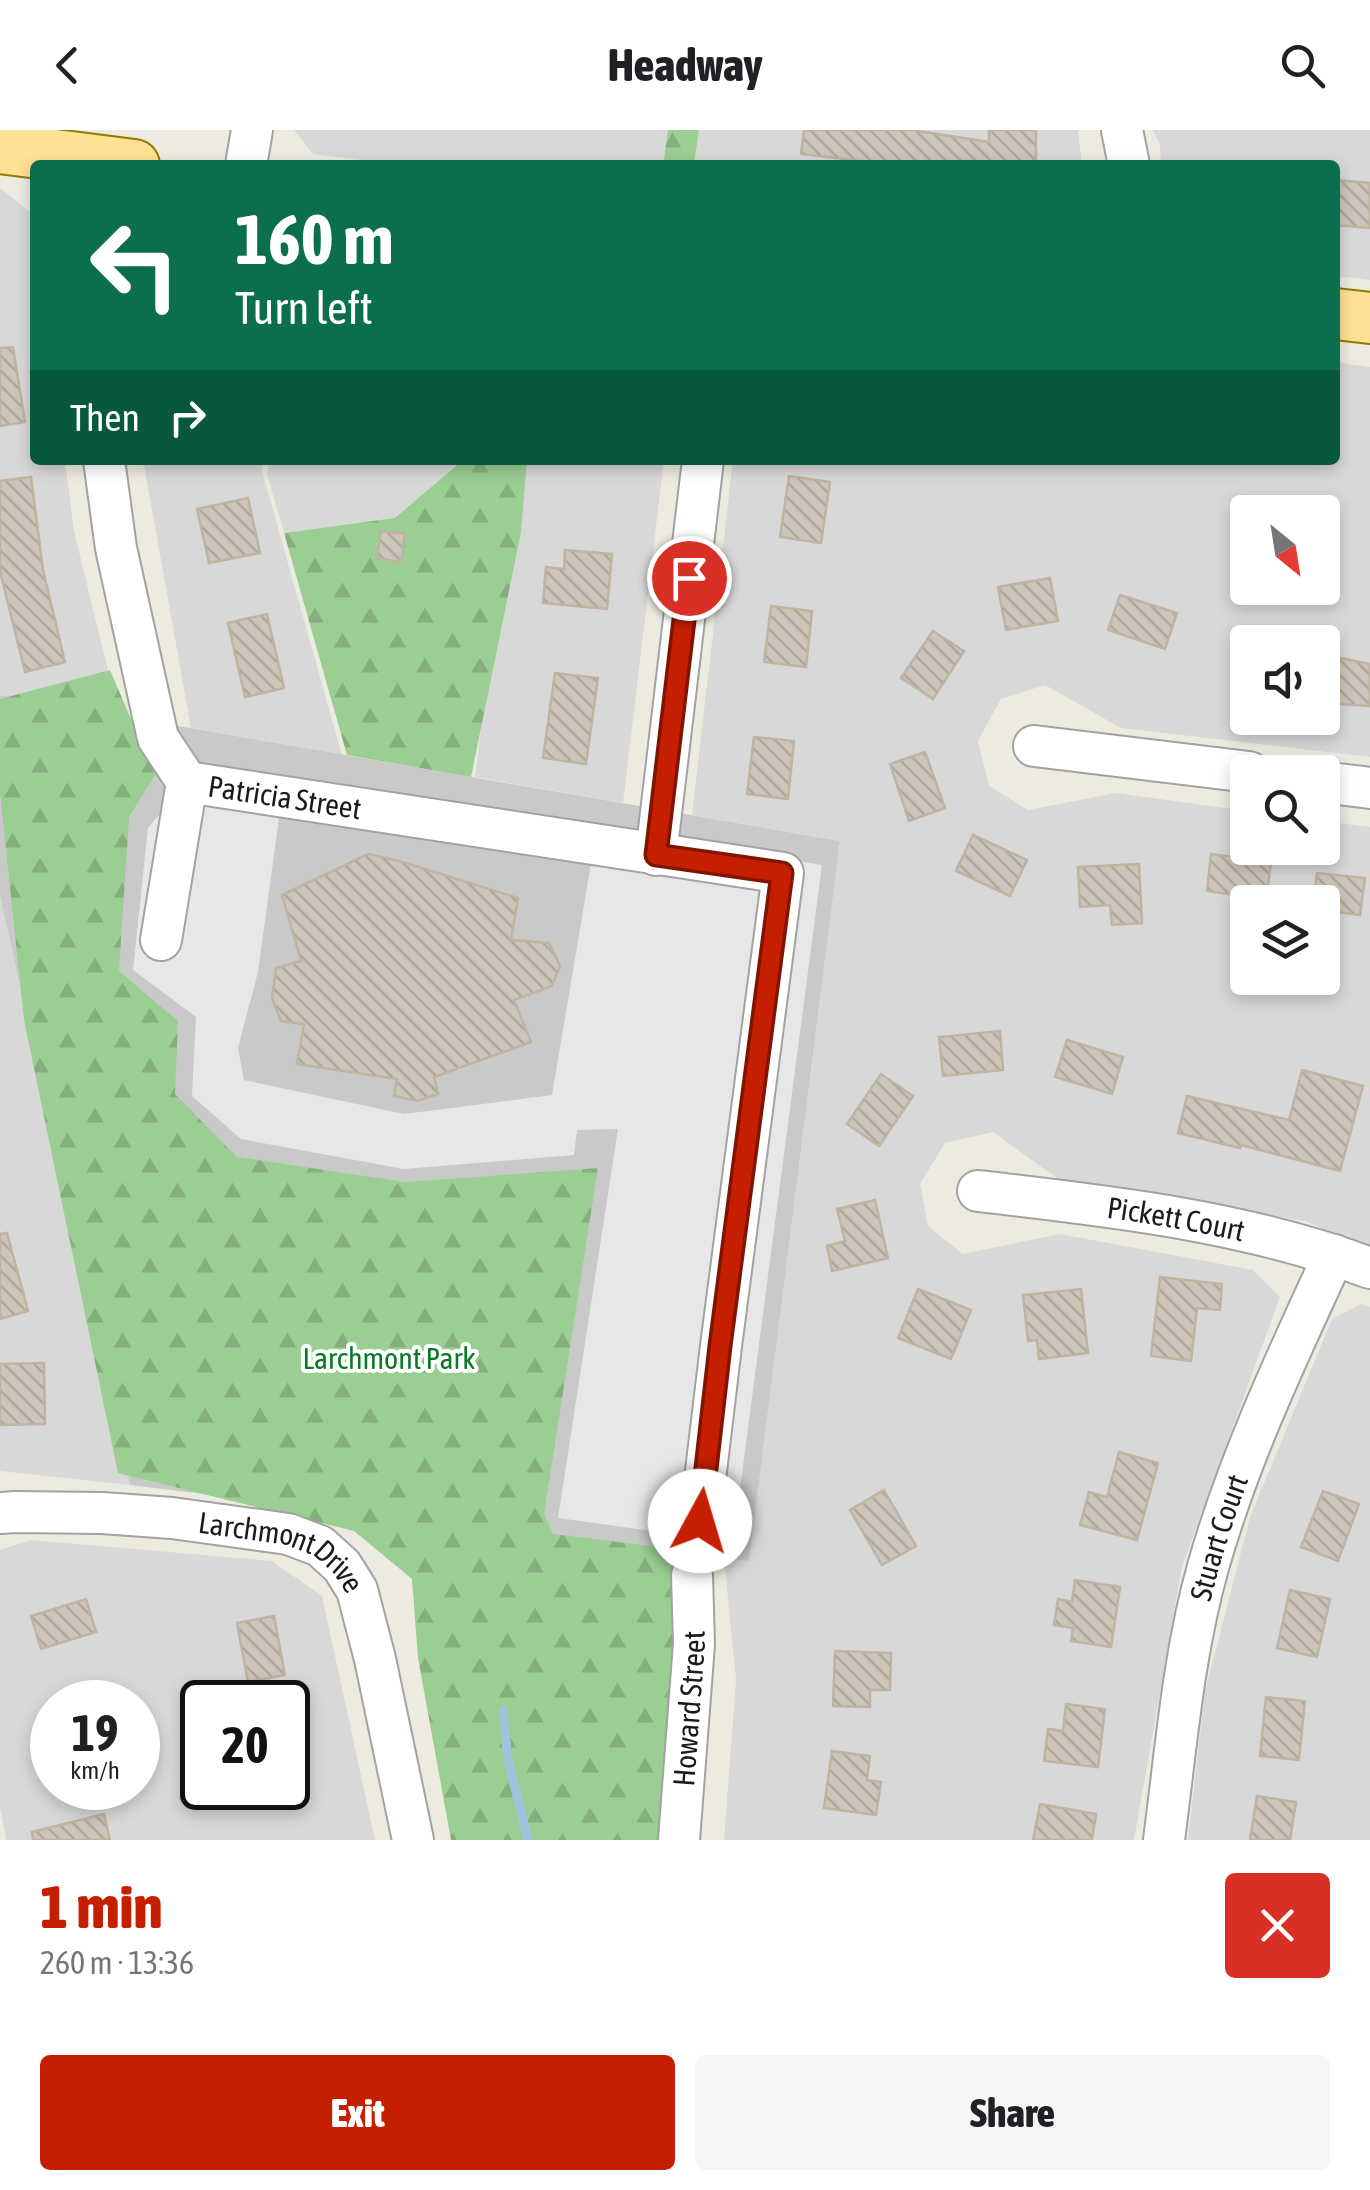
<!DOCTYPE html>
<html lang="en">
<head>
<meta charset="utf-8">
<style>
	body { margin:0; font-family:"Asap Condensed",sans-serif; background:#f6f6f6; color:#202124; height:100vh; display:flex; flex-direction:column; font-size:38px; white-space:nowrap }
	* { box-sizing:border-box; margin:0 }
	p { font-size:32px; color:#757577 }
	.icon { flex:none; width:55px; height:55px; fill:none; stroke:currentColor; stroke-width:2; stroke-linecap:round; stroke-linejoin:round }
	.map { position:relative; height:1710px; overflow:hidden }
	.details { display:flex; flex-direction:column; background:#fff; flex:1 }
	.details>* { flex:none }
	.hud { position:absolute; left:30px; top:30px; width:1310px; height:305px; border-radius:10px; box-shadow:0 5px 15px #0003; background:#0b6e4f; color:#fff; overflow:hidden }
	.needle { width:65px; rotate:150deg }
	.tools { position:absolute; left:1230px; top:365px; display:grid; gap:20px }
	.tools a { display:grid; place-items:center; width:110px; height:110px; border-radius:10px; background:#fff; box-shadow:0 5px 15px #0003; font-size:50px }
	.speed { position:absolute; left:30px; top:1550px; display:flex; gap:20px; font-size:50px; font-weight:700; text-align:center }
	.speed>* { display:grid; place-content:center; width:130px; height:130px; border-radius:50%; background:#fff; box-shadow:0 5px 15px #0003; line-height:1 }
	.speed small { font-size:25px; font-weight:400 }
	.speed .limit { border:5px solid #111; border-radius:15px; background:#fff; color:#111 }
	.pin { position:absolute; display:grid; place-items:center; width:85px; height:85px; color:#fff; margin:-42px; border:5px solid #fff; border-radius:50%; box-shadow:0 2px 10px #0007 }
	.me { position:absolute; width:110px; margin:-55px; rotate:6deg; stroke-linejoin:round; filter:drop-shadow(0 0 8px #0008) }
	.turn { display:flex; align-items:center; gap:35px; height:210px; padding:0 40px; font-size:45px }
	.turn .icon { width:130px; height:130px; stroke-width:2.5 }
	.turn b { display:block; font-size:70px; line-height:85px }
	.then { display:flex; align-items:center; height:95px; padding:0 40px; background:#0003; gap:20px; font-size:38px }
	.round { display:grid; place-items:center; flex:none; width:105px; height:105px; border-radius:10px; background:#f6f6f6 }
	.head { display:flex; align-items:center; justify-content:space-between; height:170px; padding:0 40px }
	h1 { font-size:60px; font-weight:800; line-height:75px; color:#c61f00 }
	.primary-button { display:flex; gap:20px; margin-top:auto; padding:20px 40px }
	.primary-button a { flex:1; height:115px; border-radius:10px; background:#c61f00; color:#fff; font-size:40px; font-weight:800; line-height:115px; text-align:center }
	.primary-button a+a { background:#f6f6f6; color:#202124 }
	header { display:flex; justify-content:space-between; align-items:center; height:130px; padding:0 40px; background:#fff; font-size:45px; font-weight:800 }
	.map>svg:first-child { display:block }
	.residential { fill:#d9d8d8; fill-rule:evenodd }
	.religious { fill:#c9c9c9 }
	.forest { fill:url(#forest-firs) }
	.parking { fill:#e7e7e7 }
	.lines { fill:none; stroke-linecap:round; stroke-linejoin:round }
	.stream { stroke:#9ec5dd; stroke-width:9 }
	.building { fill:url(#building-back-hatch); stroke:#bfb3a2; stroke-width:2.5 }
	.minor-casing { stroke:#a2a2a2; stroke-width:44 }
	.major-casing { stroke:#927900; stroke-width:54 }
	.minor { stroke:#fff; stroke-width:40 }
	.major { stroke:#fee194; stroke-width:50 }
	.route-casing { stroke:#811400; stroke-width:25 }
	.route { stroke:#c61f00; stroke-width:18 }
	.labels { text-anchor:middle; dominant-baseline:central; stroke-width:8; stroke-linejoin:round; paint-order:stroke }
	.street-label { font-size:30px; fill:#1b1b1b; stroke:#fff }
	.park-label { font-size:30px; fill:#087a24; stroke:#fff }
</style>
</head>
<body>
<header><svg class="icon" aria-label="back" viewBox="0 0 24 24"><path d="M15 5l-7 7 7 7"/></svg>Headway<svg class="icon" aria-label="search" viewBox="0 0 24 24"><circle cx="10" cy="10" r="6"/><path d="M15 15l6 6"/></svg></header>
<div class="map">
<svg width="1370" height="1710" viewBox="0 0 1370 1710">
	<defs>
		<pattern id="forest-firs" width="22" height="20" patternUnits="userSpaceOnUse" patternTransform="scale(2.5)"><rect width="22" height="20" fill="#9bce93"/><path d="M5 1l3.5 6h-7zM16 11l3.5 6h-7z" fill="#85b07e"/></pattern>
		<pattern id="building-back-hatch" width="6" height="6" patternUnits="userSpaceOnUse" patternTransform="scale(2.5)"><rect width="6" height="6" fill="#cdc5b9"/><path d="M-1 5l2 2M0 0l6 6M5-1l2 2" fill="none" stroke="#afa99e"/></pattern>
	</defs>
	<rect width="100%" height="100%" fill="#edebe0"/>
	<g class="residential">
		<path d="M294,0H668L663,35H401L313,24Z"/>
		<path d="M699,0H1078L1082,35H694Z"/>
		<path d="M1153,0H1370V150L1335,146V35H1161L1160,15Z"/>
		<path d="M0,58L34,85L35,330H65L74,401L119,586L0,565Z"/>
		<path d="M1335,232L1370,237V627L1121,598L1045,555L1001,569L978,611L989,656L1028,680L1116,663L1247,681L1248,718H1322L1323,691L1370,697V1120L1305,1091L1058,1049L993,1002L945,1013L920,1054L928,1096L963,1124L1060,1104L1253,1140L1280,1167L1182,1437L1134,1710H724L736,1550L724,1428L749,1430L840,711L692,685L733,330H1335ZM1248,382H1322V458H1248ZM1248,512H1322V588H1248ZM1248,772H1322V848H1248Z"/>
		<path d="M143,330H264L262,341L342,625L191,598Z"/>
		<path d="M269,330H463L395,389L284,403L267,344Z"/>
		<path d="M513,330H664L623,673L475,647Z"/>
		<path d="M0,765L29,895L130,1355L0,1341Z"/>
		<path d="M1361,1174L1370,1177V1710H1188L1205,1562L1250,1387L1332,1189Z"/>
		<path d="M31,1410L272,1431L322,1466L375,1710H6L0,1677V1420ZM52,1572H138V1658H52ZM202,1572H288V1658H202Z"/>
	</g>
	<path class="religious" d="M0,565L840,711L749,1431L130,1355L0,765Z"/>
	<g class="forest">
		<path d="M668,0H699L694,35H663Z"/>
		<path d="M463,330H527L521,402L471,647L347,625L284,403L395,388Z"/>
		<path d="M110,540L155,645L129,687L119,841L178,891L175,964L237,1027L405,1052L598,1038L544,1384L553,1404L683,1420L675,1596L662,1710H451L418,1528L412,1449L354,1401L118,1343L24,890L0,662V569Z"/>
	</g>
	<path class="parking" d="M175,666L279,688L258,842L238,918L244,950L404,984L552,965L597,698L822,735L733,1412L558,1388L618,999L577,1000L574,1025L404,1039L241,1009L192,966L196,887L133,840L148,698Z"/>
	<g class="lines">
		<path class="stream" d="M503,1581L508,1630L528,1710"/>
	</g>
	<g class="building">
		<path d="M804,0H912L989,12V0H1036V35H895L801,24Z"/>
		<path d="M1335,50L1370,53V98L1335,95Z"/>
		<path d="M13,217L25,292L0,296V218Z"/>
		<path d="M789,346L830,352L821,413L780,407Z"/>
		<path d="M31,347L43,440L65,532L25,542L0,441V351Z"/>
		<path d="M248,368L260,423L209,433L197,379Z"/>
		<path d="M381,401L405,404L401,432L377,428Z"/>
		<path d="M565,420L612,424L607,479L543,473L546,437L564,439Z"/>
		<path d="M1050,448L1058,491L1006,500L998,457Z"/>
		<path d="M1120,465L1177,483L1165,519L1108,500Z"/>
		<path d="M771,476L812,481L806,537L764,532Z"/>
		<path d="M267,484L284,558L245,567L228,493Z"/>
		<path d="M933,501L964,521L933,569L901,548Z"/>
		<path d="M1332,526L1370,534V576L1327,573Z"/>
		<path d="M555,543L598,548L586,634L543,628Z"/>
		<path d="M754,607L794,611L788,669L747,664Z"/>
		<path d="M925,622L945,678L909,691L890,634Z"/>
		<path d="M973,705L1027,730L1010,766L956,741Z"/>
		<path d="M368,724L399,731L518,768L511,810L549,813L560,836L552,856L514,870L531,912L434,947L438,964L418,971L394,966L397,949L297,934L304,894L281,891L272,868L276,838L301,831L282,765Z"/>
		<path d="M1211,724L1271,732L1266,772H1233L1234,765L1207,761Z"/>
		<path d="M1139,734L1142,793L1112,795L1110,775L1080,777L1078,737Z"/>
		<path d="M1317,743L1365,748L1360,785L1322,780V772H1313Z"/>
		<path d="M1000,901L1003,940L943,946L939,907Z"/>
		<path d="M1067,910L1123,927L1112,964L1055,947Z"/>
		<path d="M1302,940L1363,956L1340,1041L1241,1015L1240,1018L1178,1003L1187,966L1289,990Z"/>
		<path d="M881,944L913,966L879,1016L847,994Z"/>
		<path d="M875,1070L888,1128L832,1141L827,1116L845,1111L837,1079Z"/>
		<path d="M7,1103L28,1181L0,1189V1104Z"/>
		<path d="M1160,1147L1222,1154L1220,1180L1197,1178L1191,1231L1151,1226Z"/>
		<path d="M918,1159L971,1180L951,1229L898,1208Z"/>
		<path d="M1081,1159L1088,1223L1039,1229L1037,1210L1028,1211L1023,1165Z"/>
		<path d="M44,1233L45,1294L0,1295V1234Z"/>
		<path d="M1119,1322L1158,1333L1137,1410L1080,1395L1089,1362L1107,1367Z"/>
		<path d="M884,1360L916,1416L882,1435L850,1380Z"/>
		<path d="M1323,1361L1359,1374L1338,1431L1301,1417Z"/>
		<path d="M1075,1450L1120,1457L1111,1517L1071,1511L1073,1498L1054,1495L1058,1469L1072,1472Z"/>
		<path d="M1290,1460L1330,1469L1317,1527L1277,1518Z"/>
		<path d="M86,1469L96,1502L41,1519L31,1486Z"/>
		<path d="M274,1486L285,1545L248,1552L237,1493Z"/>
		<path d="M835,1521L891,1523L890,1560H870V1577L833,1576Z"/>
		<path d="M1266,1567L1305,1571L1299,1630L1260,1626Z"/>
		<path d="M1066,1574L1105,1579L1098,1637L1044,1631L1048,1599L1063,1601Z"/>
		<path d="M832,1621L870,1626L867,1650L881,1652L876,1685L824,1678Z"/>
		<path d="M1257,1666L1296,1672L1290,1710H1250Z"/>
		<path d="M1040,1674L1096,1684L1092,1710H1033Z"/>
		<path d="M104,1684L110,1710H33L32,1702Z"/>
	</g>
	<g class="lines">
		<g class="minor-casing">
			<g id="minor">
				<path d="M1122,0L1129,35"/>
				<path d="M246,35L252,0"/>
				<path id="s1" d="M104,330L116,418L158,608L187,652L783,743L721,1216L700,1391"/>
				<path d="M1034,616L1249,642"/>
				<path d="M1322,652L1370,658"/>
				<path d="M656,725L703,330"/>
				<path d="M161,810L187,652"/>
				<path id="s2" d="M978,1061C1110,1076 1245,1091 1370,1138"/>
				<path id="s3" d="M0,1383L15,1382L102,1383L172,1388L288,1404L320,1416L342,1436L357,1460L375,1529L413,1710"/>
				<path id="s4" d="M679,1710L694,1514L692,1445"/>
				<path id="s5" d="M1164,1710C1176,1619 1183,1526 1208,1437C1239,1328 1287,1227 1334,1125"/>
			</g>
		</g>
		<g class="major-casing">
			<g id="major">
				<path d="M0,18L134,35"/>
				<path d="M1335,184L1370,188"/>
			</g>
		</g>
		<use href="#minor" class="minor"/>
		<use href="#major" class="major"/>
	</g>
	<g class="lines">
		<g class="route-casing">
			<path id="route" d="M689,448L656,725L782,743L720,1216L700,1391"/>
		</g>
		<use href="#route" class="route"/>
	</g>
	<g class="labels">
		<g class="street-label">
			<text stroke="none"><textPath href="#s1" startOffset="435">Patricia Street</textPath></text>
			<text stroke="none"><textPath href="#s2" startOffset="200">Pickett Court</textPath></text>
			<text stroke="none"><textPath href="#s5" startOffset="308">Stuart Court</textPath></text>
			<text stroke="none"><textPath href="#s3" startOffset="290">Larchmont Drive</textPath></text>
			<text stroke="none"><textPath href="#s4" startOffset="132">Howard Street</textPath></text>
		</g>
		<g class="park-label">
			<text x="389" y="1228">Larchmont Park</text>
		</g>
	</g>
</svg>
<div class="tools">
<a><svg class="needle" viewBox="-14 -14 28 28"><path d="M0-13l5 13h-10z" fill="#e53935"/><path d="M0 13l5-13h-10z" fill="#757577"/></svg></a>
<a><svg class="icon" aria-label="sound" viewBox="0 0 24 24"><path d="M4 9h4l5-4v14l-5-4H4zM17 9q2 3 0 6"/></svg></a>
<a><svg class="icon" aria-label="search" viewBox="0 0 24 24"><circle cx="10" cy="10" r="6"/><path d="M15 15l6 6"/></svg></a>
<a><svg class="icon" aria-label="layers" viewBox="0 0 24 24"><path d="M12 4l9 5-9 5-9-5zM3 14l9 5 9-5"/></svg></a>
</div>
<div class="speed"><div>19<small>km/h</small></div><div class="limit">20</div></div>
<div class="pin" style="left:689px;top:448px;background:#d93025"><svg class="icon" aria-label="arrive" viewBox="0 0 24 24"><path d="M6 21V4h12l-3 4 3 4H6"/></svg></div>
<svg class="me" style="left:700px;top:1391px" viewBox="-20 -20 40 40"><circle r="19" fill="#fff"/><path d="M0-13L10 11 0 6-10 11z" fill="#c61f00"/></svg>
<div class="hud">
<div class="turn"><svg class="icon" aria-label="left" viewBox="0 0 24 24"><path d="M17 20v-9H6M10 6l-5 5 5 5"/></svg><div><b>160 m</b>Turn left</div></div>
<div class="then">Then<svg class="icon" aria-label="right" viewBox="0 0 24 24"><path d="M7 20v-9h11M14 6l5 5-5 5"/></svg></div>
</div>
</div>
<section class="details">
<div class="head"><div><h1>1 min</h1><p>260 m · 13:36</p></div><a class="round" style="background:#d93025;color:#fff"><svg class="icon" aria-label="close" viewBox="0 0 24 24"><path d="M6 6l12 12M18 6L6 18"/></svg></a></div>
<div class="primary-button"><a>Exit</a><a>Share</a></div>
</section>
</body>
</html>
